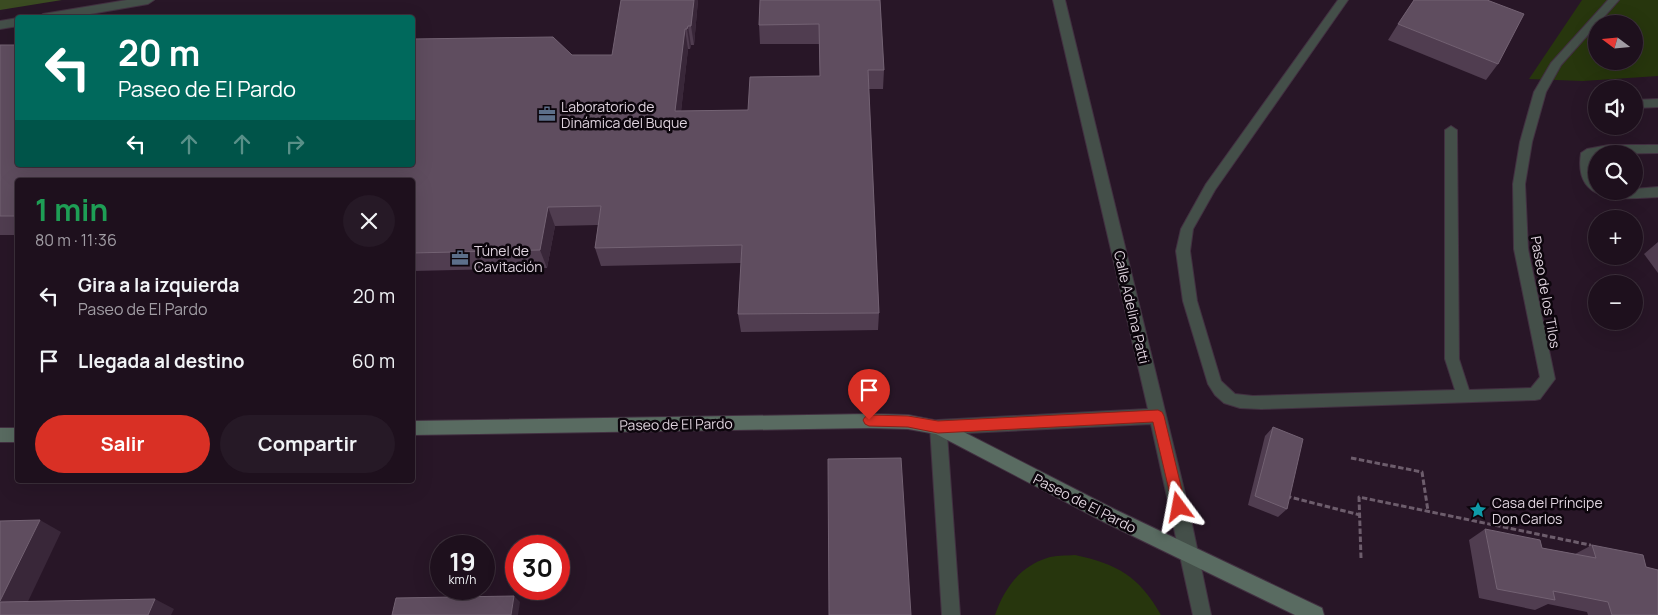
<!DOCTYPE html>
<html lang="es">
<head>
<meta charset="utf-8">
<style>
	body { margin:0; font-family:Manrope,sans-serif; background:#261926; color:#f1f3f6; height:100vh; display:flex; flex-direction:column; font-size:19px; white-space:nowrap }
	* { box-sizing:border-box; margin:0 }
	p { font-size:16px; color:#a19da4 }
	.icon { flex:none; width:28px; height:28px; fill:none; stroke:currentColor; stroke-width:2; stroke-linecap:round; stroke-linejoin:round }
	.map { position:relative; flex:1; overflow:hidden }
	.details { position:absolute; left:15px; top:178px; width:400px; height:305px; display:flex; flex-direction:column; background:#1e101d; border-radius:5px; box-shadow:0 5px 20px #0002,0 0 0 1px #3c303b }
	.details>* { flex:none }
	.guide { position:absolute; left:15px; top:15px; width:400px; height:152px; border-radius:5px; box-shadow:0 5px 20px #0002,0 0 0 1px #3c303b; background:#00695c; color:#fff; overflow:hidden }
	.needle { width:32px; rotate:286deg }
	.fabs { position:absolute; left:1588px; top:15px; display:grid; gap:10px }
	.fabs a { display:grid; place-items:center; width:55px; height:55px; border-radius:50%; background:#1e101d; box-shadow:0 5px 20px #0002,0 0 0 1px #3c303b; font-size:25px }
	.speed { position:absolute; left:430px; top:535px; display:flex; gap:10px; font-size:25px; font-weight:700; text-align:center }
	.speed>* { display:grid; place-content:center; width:65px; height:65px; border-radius:50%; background:#1e101d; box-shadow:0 5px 20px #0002,0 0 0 1px #3c303b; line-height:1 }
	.speed small { font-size:12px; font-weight:400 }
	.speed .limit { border:8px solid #d22; background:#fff; color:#111 }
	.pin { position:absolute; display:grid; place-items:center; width:42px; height:42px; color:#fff; margin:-51px -21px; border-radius:50% 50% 50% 0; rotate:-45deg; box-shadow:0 0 5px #0007 }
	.pin .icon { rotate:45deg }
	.me { position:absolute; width:55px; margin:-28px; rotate:347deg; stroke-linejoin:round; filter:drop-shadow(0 0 4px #0008) }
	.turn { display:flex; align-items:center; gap:18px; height:105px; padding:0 20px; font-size:22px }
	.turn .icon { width:65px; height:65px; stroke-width:2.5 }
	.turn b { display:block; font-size:35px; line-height:42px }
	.lanes { display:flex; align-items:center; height:48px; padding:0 20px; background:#0003; justify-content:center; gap:25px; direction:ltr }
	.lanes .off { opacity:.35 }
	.round { display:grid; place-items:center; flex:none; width:52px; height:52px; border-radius:26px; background:#261926 }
	.overview { display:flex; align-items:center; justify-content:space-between; height:85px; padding:0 20px }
	h1 { font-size:30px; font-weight:700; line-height:38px; color:#1e9e55 }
	.primary-button { display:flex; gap:10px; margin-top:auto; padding:10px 20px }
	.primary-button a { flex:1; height:58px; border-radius:30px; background:#d93025; color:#fff; font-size:20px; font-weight:700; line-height:58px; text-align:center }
	.primary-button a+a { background:#261926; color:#f1f3f6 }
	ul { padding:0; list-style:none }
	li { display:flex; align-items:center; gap:15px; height:65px; padding:0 20px }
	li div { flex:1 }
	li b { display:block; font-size:19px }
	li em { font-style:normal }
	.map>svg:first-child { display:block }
	.green { fill:#27360d; fill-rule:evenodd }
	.forest { fill:#3b4b22 }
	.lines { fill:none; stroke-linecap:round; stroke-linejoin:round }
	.lane-casing { stroke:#423041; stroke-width:2 }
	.street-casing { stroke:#423041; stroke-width:2 }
	.secondary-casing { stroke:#423041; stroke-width:2 }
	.path { stroke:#6d5d6c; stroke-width:3; stroke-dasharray:5.5 2.5; stroke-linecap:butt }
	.lane { fill:#444f49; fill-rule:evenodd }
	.street { fill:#444f49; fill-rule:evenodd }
	.secondary { fill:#596b61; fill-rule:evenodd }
	.wall { fill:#503d50 }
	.shaded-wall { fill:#392739 }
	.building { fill:#5f4d5f; stroke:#736273 }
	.route { fill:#d93025; stroke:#8d1f18 }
	.labels { text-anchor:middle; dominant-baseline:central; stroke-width:5; stroke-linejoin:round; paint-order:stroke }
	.poi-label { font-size:14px; fill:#dfd3de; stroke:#0c050c; text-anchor:start }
	.street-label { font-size:14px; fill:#dfd3de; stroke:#0c050c }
</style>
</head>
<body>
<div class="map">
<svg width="1658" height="615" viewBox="0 0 1658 615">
	<rect width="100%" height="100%" fill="#281627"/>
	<g class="green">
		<path d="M1582,0H1658V76L1583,81L1529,79ZM1596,24H1634V61H1596Z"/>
		<path d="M1075,555C1117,564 1139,576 1161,615H995C1004,589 1019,567 1047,558C1055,555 1066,556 1075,555Z"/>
	</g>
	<path class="forest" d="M0,0H62L0,10Z"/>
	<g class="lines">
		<g class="lane-casing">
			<g id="lane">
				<path d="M1338,0H1348L1215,190L1193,229L1190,251L1197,301L1221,381L1235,394L1253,396L1455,390L1445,359V130L1451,126L1457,130L1459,359L1469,390L1531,388L1540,377L1514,249L1513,184L1520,142L1534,92L1551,63L1608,0H1619L1561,65L1546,92L1532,142L1525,184L1528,249L1555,379L1540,399L1535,400L1261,409L1240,408L1224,403L1215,395L1208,384L1183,301L1176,251L1181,229L1206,184Z"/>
				<path d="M1658,99V107L1634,108V100Z"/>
				<path d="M1609,145H1658V153L1596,154V156H1593C1591,169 1596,179 1596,191H1634V189L1658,187V197C1622,199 1573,205 1581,153L1587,149Z"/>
			</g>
		</g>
		<g class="street-casing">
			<g id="street">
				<path d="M127,0H154L148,4L67,18H37L43,14Z"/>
				<path d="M1053,0H1065L1189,510L1211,615H1193L1151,424L947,434L960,615H942L930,427L932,422L938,420L1148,409Z"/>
				<path d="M18,18V26L0,29V21Z"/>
			</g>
		</g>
		<g class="secondary-casing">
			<g id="secondary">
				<path d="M869,414L908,415L944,422L1114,509L1322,608L1324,615H1295L1102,521L936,434L908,429L869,428L412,435V421Z"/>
				<rect x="0" y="428" width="18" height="14"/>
			</g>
		</g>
		<g class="path">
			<path d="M1351,458L1422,472L1428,511"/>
			<path d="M1286,496L1360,515"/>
			<path d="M1361,558L1359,497L1590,545L1591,549"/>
		</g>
		<use href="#lane" class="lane"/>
		<use href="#street" class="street"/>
		<use href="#secondary" class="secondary"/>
	</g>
	<g class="wall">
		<path d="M698,0L694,45H691L690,49H688L681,111L748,110L820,76L819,44H760L759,25L880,0L884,70L883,89H869L879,313L878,330L741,332L738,314L741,263L601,266L595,248L598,225L555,226L547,268L412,271V180H18V235H0V45L572,55H612Z"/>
		<path d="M1398,24L1498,64L1486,80L1388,40Z"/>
		<path d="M1658,242V273L1644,254Z"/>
		<path d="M1273,427L1287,509L1278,517L1248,505L1265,436Z"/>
		<path d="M1485,529L1542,548L1575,554L1592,545L1658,615H1588L1587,612L1548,604L1535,610L1479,598L1469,540Z"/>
	</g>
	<g class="shaded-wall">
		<path d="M694,0H698L694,45L691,26Z"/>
		<path d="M688,26L691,45L690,49L687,29Z"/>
		<path d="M685,29L688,49L679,130L675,111Z"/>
		<path d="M548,207L555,226L547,268L540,250Z"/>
		<path d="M40,520L61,532L23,612L0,602V601Z"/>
		<path d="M514,596L520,602L518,615H511Z"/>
		<path d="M155,599L174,609L171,615H148Z"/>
	</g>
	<g class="building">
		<path d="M621,0H694L691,26H688L687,29H685L675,111L748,110L750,77L820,76L819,24L759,25L760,0H880L884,70H868L879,313L738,314L742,245L595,248L601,206L548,207L540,250L412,253V180H18V216H0V45H18V165H412V39L553,37L572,55H612Z"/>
		<path d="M1414,0H1487L1524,14L1498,64L1398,24Z"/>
		<path d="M1273,427L1303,439L1287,509L1255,496Z"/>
		<path d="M901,458L911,615H829L828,459Z"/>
		<path d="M40,520L0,601V521Z"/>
		<path d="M1485,529L1540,540L1542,548L1596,558L1592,545L1643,555L1646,567L1658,570V615H1612L1608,602L1553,591L1555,600L1497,589Z"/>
		<path d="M514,596L511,615H392L396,598Z"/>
		<path d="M155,599L148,615H0V602Z"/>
	</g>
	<path class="route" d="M1158,410L1162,412L1164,416L1186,507L1184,512L1179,513L1175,512L1173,507L1153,422L938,433L908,427L869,426L865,424L863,420L865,417L869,415L908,416L938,421Z"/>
	<defs>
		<g id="office-bare" transform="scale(1.35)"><path d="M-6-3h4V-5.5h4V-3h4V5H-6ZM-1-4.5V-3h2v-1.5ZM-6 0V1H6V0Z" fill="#5c6f8a" stroke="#0c050c" stroke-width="2.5" paint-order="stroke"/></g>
		<g id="sight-bare" transform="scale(1.35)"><path d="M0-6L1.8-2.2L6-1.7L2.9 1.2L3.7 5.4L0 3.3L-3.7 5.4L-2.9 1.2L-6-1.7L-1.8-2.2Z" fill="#0f9aa8" stroke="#0c050c" stroke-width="2.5" paint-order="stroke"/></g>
	</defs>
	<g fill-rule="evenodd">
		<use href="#office-bare" x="547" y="114"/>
		<use href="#office-bare" x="460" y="258"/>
		<use href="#sight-bare" x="1478" y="510"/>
	</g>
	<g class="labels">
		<g class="poi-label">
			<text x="561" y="106">Laboratorio de<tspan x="561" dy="16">Dinámica del Buque</tspan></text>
			<text x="474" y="250">Túnel de<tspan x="474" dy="16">Cavitación</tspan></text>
			<text x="1492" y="502">Casa del Príncipe<tspan x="1492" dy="16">Don Carlos</tspan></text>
		</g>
		<g class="street-label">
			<text transform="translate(1546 292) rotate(80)">Paseo de los Tilos</text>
			<text transform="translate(1132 307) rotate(77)">Calle Adelina Patti</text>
			<text transform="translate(676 424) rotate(-1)">Paseo de El Pardo</text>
			<text transform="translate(1085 503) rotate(27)">Paseo de El Pardo</text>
		</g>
	</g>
</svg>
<div class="fabs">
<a><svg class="needle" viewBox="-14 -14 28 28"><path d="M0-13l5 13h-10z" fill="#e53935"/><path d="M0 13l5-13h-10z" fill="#a19da4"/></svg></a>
<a><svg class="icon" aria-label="sound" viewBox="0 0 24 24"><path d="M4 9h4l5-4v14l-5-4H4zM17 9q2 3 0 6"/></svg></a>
<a><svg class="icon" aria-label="search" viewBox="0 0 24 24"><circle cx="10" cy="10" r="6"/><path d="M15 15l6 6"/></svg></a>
<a>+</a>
<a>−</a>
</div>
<div class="speed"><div>19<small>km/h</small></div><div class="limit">30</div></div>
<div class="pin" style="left:869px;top:420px;background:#d93025"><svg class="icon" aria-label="arrive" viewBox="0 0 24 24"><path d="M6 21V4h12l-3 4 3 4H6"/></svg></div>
<svg class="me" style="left:1179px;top:507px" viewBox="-20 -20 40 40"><path d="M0-17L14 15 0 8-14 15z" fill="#d93025" stroke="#fff" stroke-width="4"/></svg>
<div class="guide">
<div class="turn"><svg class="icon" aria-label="left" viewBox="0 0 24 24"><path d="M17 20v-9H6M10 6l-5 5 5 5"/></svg><div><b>20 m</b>Paseo de El Pardo</div></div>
<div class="lanes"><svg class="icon" aria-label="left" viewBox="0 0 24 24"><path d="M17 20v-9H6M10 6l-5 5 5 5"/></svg><svg class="icon off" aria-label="ahead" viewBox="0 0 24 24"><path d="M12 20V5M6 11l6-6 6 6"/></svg><svg class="icon off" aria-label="ahead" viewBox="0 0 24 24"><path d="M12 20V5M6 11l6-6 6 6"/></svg><svg class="icon off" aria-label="right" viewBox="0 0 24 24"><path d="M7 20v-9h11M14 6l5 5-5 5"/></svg></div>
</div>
<section class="details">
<div class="overview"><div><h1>1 min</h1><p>80 m · 11:36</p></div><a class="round"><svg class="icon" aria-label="close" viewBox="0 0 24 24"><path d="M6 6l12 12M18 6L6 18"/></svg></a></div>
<ul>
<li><svg class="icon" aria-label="left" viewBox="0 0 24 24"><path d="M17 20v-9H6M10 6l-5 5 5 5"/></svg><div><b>Gira a la izquierda</b><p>Paseo de El Pardo</p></div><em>20 m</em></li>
<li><svg class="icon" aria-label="arrive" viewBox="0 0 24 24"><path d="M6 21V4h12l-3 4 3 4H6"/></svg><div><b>Llegada al destino</b></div><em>60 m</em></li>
</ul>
<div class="primary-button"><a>Salir</a><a>Compartir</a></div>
</section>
</div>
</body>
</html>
